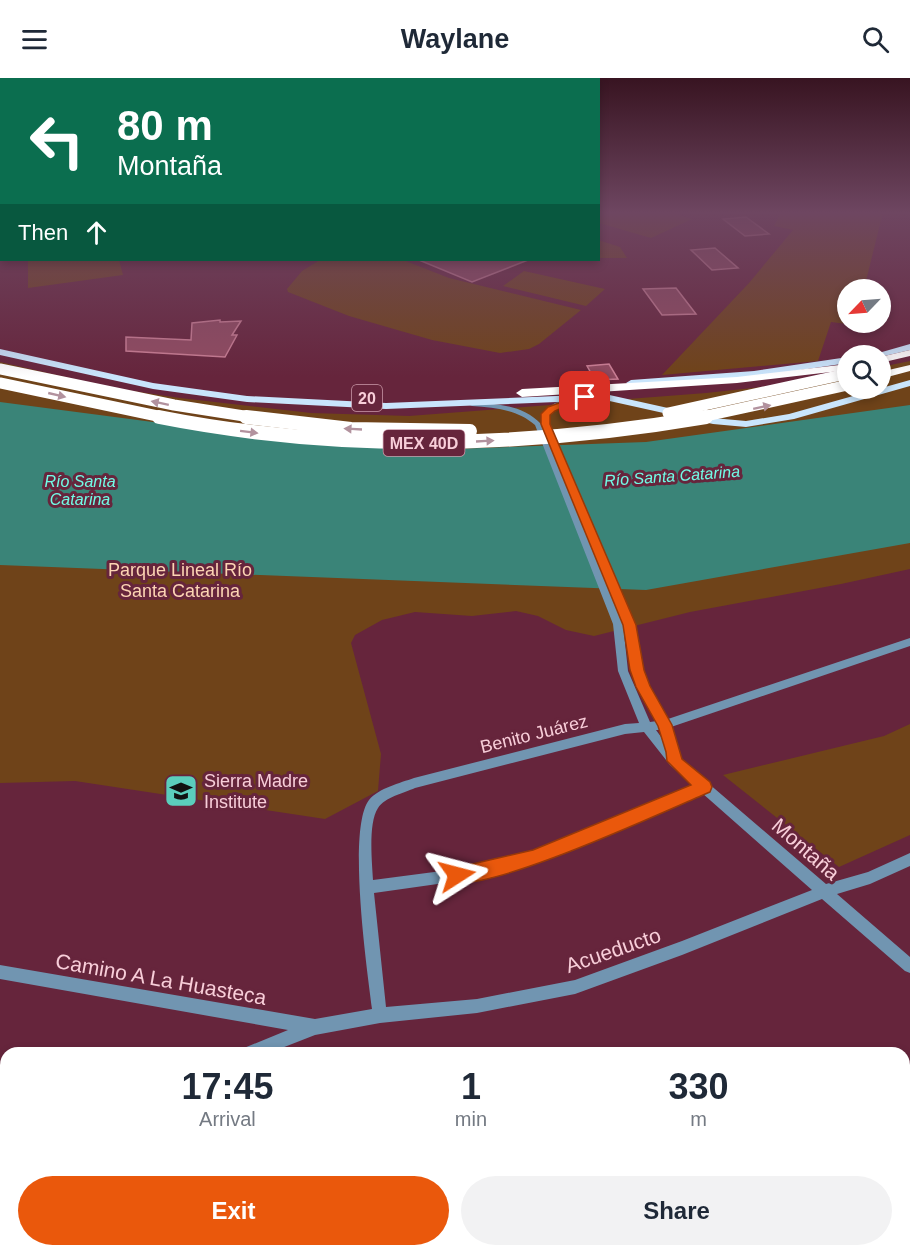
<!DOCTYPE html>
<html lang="en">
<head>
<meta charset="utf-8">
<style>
	body { margin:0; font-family:Helvetica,sans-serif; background:#f2f2f3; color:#1f2937; height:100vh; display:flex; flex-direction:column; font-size:22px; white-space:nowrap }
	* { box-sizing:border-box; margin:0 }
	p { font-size:20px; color:#747a83 }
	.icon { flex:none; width:33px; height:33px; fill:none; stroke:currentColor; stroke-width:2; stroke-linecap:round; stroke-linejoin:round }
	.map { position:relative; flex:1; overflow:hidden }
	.panel { position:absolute; left:0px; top:969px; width:910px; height:210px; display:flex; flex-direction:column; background:#fff; border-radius:18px 18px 0 0; box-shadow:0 3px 9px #0003 }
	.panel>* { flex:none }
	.guide { position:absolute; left:0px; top:0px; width:600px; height:183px; box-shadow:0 3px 9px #0003; background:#0b6e4f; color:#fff; overflow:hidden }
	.needle { width:39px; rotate:245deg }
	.fabs { position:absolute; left:837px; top:201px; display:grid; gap:12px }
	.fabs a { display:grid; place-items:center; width:54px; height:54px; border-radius:50%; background:#fff; box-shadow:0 3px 9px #0003; font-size:30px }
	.pin { position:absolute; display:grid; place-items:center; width:51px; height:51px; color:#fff; margin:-26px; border-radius:12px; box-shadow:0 3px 9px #0006 }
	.me { position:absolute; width:66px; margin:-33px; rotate:81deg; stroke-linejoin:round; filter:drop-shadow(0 0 4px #0008) }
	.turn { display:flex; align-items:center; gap:21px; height:126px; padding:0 18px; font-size:27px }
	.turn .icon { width:78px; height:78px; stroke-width:2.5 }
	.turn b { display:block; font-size:42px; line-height:51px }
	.then { display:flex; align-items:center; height:57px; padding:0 18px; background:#0003; gap:12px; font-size:22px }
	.eta { display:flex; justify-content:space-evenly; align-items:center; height:102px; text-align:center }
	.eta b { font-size:36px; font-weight:700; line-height:42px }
	.cta { display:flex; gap:12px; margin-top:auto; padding:12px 18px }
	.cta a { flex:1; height:69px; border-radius:36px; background:#ea580c; color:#fff; font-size:24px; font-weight:700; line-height:69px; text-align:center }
	.cta a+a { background:#f2f2f3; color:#1f2937 }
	header { display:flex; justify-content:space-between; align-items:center; height:78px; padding:0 18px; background:#fff; font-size:27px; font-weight:700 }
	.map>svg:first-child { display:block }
	.green { fill:#6f4319 }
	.water { fill:#3a8478 }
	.building { fill:#914b61; stroke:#cb7f95; stroke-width:1.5 }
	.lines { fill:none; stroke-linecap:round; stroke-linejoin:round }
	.minor { fill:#7195b1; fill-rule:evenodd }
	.major { fill:#c9e5fc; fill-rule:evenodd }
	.highway { fill:#fff; fill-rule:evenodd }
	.highway-bridge-far1 { stroke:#fff; stroke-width:11 }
	.highway-bridge { stroke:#fff; stroke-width:14 }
	.oneway { fill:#b2929e }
	.route { fill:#ea580c; stroke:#983908; stroke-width:1.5 }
	.labels { text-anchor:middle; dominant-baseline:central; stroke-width:6; stroke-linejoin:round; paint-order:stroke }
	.shield { fill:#66253c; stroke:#cc9baa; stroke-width:1.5 }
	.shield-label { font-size:16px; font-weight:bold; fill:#f8ced9 }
	.far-water-label { font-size:16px; font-style:italic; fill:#71fce6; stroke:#66253c }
	.park-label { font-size:18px; fill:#fcd4b3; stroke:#66253c }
	.street-label { font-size:18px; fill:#f8ced9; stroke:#66253c }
	.poi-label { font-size:18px; fill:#f8ced9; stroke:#66253c; text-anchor:start }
	.near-street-label { font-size:21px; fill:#f8ced9; stroke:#66253c }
</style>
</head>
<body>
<header><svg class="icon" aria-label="menu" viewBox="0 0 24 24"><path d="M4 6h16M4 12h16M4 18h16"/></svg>Waylane<svg class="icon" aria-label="search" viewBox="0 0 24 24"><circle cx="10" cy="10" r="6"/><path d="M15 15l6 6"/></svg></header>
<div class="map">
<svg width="910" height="1179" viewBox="0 0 910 1179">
	<rect width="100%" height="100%" fill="#66253c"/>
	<g class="green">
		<path d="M599,134H669L692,141L651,160L599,145Z"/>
		<path d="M781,134H883L864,211L848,212V244L856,245L855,247L831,244L818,283L662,297L749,205L793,152L774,148Z"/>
		<path d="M598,162L620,169L627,180H599Z"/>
		<path d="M28,182H119L123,197L28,210Z"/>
		<path d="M320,182H403L449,200L581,232L539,266L529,271L500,275L432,262L349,238L288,214L287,211L302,193Z"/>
		<path d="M524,193L605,211L586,228L503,208Z"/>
		<path d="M910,283V491L841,506L690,534L594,558L566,552L538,538L516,533L472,538L415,534L382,542L355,557L351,565L381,676L378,713L325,741L75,703L0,705V284L113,310L180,320L311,335L409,338L706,315L800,305L847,296L848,310H880L881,289Z"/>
		<path d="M910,646V757L839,789L723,697L884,658Z"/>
	</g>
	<path class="water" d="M0,324L275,360L454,371L646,364L910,327V465L646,512L0,487Z"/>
	<g class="building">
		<path d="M746,139L769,156L745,158L723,141Z"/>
		<path d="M715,170L738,190L712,192L691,172Z"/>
		<path d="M419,182H528L472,204Z"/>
		<path d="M676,210L696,236L662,237L643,211Z"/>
		<path d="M220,242V244L241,243L232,257H237L225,279L126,273V259L191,262L192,245Z"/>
		<path d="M609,286L618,301L595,302L587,288Z"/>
	</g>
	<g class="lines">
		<g class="minor">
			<path d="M585,317L587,318V320L561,329L550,337L549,346L634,547L642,592L648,608L668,641L910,560V568L671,649L680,674V681L826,806L868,794L910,775V788L870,806L837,816L910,879V895L905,893L822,821L682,877L575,916L477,935L380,945L315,957L269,975H241L244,970L288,952L0,901V887L315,941L372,931C367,891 347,751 369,722C379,710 400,705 414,700L625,646L639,645L618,593L613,546L535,347C517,331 495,330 472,328L468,326L472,324C497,326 523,327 541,346L543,334L555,325ZM569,413L624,547L632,592L638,609L657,643L650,644L628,593L623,546ZM656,652H661L664,663ZM644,654L670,687L694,708L532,774L480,788L373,802C372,784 368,745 378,730C385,719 404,715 415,710L625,656ZM702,715L812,812L682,863L575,902L477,921L386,929L374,815L480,800L533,786Z"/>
			<path d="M6,1061V1077L0,1079V1063Z"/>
			<path d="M168,1173H186L187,1179H169Z"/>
		</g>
		<g class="major">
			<path d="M910,266V272L880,279L868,278Z"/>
			<path d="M0,271L153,305L247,318L386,325L605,316L713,340L746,343L789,336L910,302V308L794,341L746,349L713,346L605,322L386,331L247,324L153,311L0,277Z"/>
			<path d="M848,279V285L754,299L631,308L626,305L631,302L754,293Z"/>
		</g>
		<g class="highway">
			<path d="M910,272V278L880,285V279Z"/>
			<path d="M848,286V292L737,305L522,319L516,315L522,311L737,299Z"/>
			<path d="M910,287V293L880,301V294Z"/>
		</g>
		<g class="highway-bridge-far1">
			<path d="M0,291L174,327L257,340"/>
			<path d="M0,305L167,340"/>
			<path d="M668,335L837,298"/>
			<path d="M697,340L848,307"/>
		</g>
		<g class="highway-bridge">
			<path d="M159,339C341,375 524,370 706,339"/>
			<path d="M246,339L351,351L470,353"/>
		</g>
	</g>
	<defs><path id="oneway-solid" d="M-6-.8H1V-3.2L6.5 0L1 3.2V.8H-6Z" transform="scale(1.5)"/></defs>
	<g class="oneway">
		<use href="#oneway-solid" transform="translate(57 317) rotate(13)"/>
		<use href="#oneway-solid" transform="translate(160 325) rotate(-168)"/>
		<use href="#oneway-solid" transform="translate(762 329) rotate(-12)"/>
		<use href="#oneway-solid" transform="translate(353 351) rotate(-177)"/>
		<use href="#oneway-solid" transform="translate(249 354) rotate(7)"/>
		<use href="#oneway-solid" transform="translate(485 363) rotate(-3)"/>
	</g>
	<linearGradient id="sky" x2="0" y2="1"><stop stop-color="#381421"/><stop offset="0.45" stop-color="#6e4661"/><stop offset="1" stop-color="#6e4661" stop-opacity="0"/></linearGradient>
	<rect width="910" height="299" fill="url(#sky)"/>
	<path class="route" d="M581,317L589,319L555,333L550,337V346L636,547L644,592L650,608L672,647L682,681L710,704L712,709L710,714C667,732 486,817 451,803L449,797L451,791L533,772L691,707L667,683L666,674L658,648L636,609L630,592L623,547L541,346V336L548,329Z"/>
	<defs>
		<g id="school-square" transform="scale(1.725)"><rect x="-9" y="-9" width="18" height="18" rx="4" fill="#5bcebc" stroke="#66253c"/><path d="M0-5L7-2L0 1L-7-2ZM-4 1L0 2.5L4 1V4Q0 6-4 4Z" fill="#111"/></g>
	</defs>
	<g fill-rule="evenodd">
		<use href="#school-square" x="181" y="713"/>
	</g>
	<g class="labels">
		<g class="shield">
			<rect x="352" y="307" width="30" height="26" rx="4.5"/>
			<rect x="383.5" y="352" width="81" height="26" rx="4.5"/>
		</g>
		<g class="shield-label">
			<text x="367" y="320">20</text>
			<text x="424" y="365">MEX 40D</text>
		</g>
		<g class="far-water-label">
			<text transform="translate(672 398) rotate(-4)">Río Santa Catarina</text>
			<text x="80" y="403">Río Santa<tspan x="80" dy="18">Catarina</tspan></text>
		</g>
		<g class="park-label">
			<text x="180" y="492">Parque Lineal Río<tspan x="180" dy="21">Santa Catarina</tspan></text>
		</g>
		<g class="street-label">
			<text transform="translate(534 656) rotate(-14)">Benito Juárez</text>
		</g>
		<g class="poi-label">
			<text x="204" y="703">Sierra Madre<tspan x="204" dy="21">Institute</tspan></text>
		</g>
		<g class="near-street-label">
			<text transform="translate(806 771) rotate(41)">Montaña</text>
			<text transform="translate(613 872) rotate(-19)">Acueducto</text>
			<text transform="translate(161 901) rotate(10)">Camino A La Huasteca</text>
		</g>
	</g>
</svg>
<div class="fabs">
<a><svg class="needle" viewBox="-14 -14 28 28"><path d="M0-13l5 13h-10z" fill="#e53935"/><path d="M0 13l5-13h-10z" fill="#747a83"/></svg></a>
<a><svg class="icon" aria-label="search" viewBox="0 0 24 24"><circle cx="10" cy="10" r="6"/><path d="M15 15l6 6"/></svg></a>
</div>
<div class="pin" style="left:585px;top:319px;background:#d93025"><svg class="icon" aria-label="arrive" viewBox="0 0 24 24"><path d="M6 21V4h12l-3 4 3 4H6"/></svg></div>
<svg class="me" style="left:457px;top:797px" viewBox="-20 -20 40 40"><path d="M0-17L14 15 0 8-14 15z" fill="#ea580c" stroke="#fff" stroke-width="4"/></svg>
<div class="guide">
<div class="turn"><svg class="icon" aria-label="left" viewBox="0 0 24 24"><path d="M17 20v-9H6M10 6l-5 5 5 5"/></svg><div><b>80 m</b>Montaña</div></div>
<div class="then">Then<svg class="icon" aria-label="ahead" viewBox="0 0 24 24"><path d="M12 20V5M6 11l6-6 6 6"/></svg></div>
</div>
<section class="panel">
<div class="eta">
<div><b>17:45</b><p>Arrival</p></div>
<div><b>1</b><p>min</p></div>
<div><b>330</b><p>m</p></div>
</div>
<div class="cta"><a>Exit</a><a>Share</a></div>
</section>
</div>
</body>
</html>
